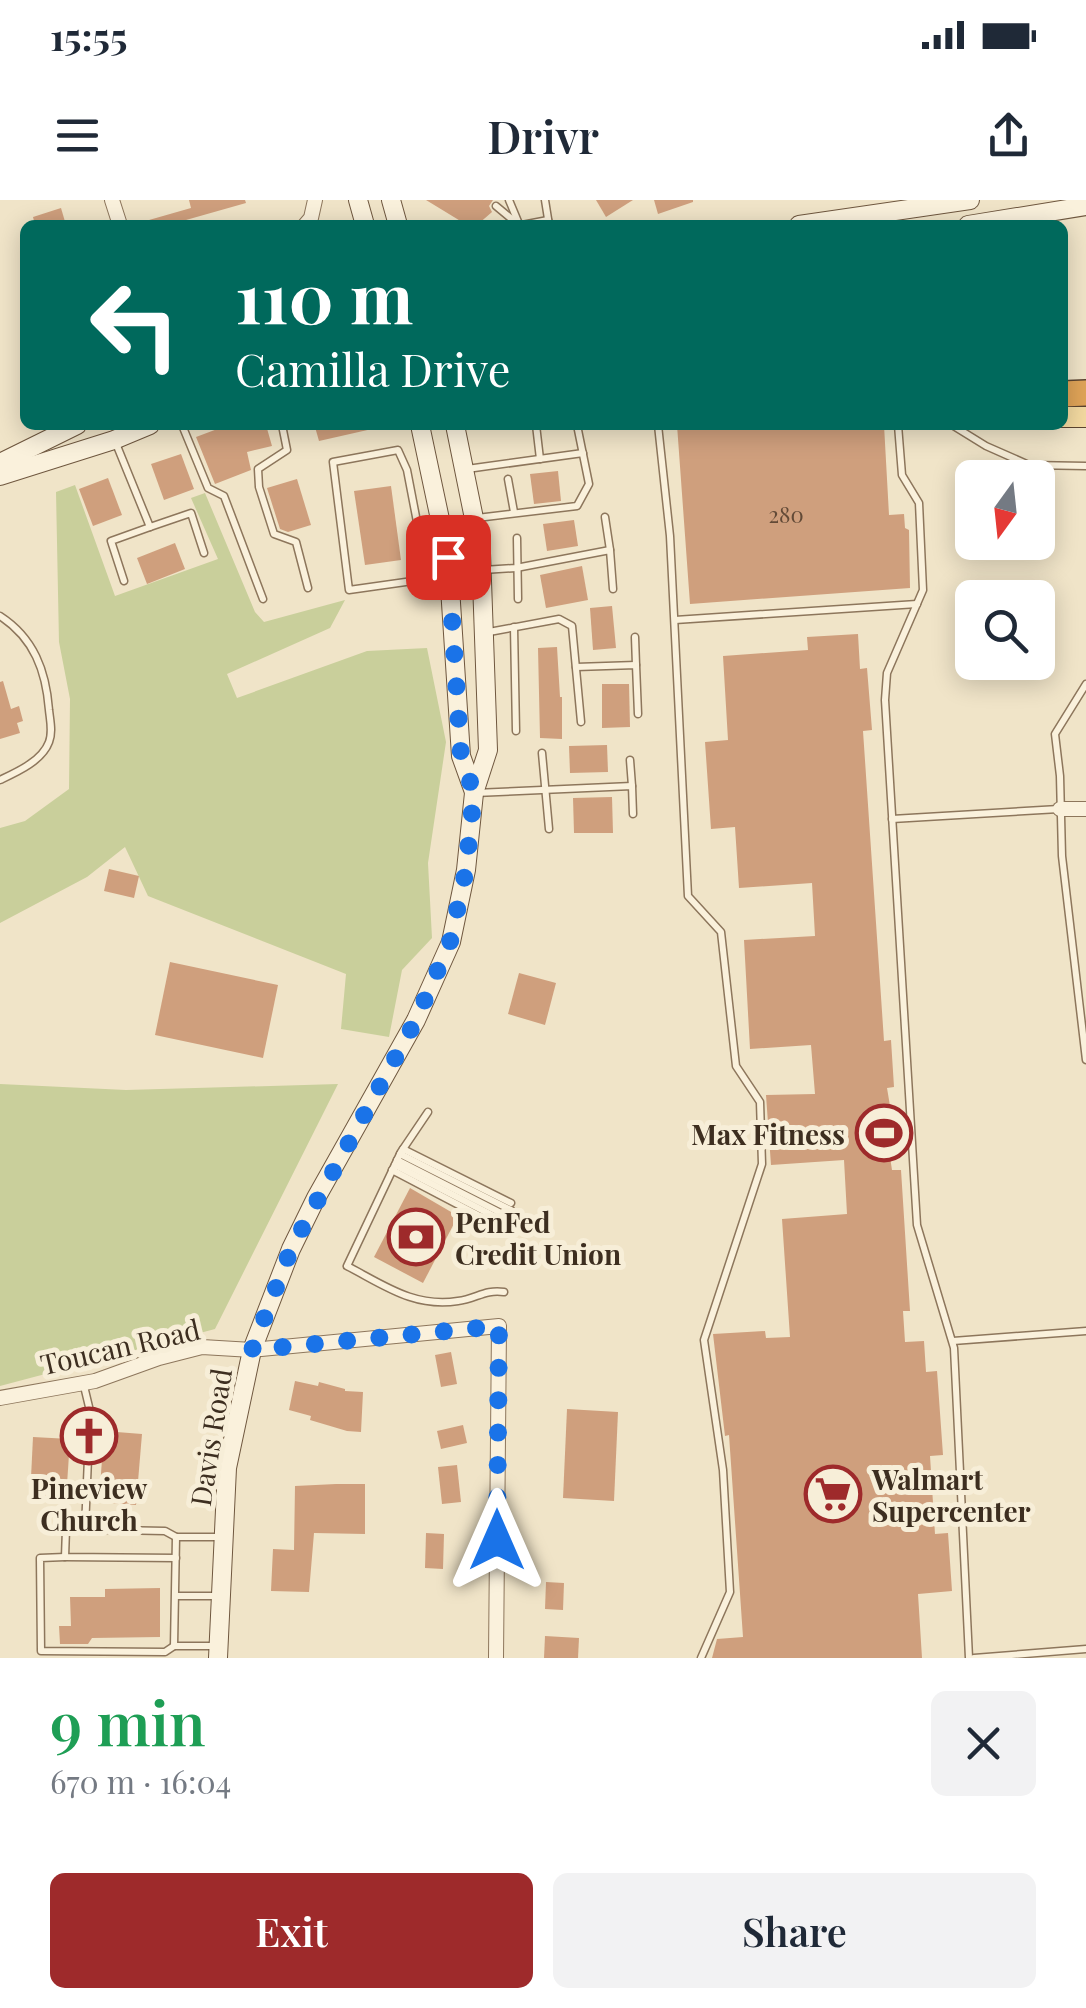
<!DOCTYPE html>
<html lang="en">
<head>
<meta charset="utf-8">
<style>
	body { margin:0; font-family:"Playfair Display",serif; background:#f2f2f3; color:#1f2937; height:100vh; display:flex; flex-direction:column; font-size:38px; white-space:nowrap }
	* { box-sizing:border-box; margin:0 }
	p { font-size:32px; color:#747a83 }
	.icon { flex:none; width:55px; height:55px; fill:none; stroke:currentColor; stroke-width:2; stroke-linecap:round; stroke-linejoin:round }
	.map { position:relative; height:1458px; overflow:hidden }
	.details { display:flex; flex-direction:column; background:#fff; flex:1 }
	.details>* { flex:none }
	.banner { position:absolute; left:20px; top:20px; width:1048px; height:210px; border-radius:15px; box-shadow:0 5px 25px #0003; background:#00695c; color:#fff; overflow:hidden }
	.needle { width:65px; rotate:195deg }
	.buttons { position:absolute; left:955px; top:260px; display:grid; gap:20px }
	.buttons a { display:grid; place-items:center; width:100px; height:100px; border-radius:15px; background:#fff; box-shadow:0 5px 25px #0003; font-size:50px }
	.pin { position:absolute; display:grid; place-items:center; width:85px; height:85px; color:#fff; margin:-42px; border-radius:20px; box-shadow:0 5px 15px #0006 }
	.me { position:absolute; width:110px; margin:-55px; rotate:0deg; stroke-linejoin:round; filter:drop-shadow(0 0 8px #0008) }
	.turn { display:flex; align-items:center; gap:35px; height:210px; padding:0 50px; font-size:45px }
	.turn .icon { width:130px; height:130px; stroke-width:2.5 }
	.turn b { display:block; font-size:70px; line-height:85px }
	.round { display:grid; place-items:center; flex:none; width:105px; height:105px; border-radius:15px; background:#f2f2f3 }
	.headline { display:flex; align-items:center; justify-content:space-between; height:170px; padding:0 50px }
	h1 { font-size:60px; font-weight:600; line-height:75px; color:#1e9e55 }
	.action { display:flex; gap:20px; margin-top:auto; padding:20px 50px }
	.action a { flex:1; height:115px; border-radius:15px; background:#9e2a2b; color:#fff; font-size:40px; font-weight:600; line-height:115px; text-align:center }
	.action a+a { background:#f2f2f3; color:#1f2937 }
	.status { display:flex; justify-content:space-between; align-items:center; height:70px; padding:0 50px; background:#fff; direction:ltr }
	.status svg { height:28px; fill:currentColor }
	header { display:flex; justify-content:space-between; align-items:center; height:130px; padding:0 50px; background:#fff; font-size:45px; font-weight:600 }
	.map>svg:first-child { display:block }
	.green { fill:#c9cf9b }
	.building { fill:#cf9f7d }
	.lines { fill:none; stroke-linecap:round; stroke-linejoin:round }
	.service-casing { stroke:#8d765c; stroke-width:9 }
	.minor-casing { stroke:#8d765c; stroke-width:16 }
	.secondary-casing { stroke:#6f573f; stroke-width:20 }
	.primary-casing { stroke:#5b4430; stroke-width:22 }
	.motorway-casing { stroke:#5b4430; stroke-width:28 }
	.service { stroke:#faf1dc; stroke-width:6 }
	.minor { stroke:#faf1dc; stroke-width:14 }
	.secondary { stroke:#faf1dc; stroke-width:18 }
	.primary { stroke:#f3d9a0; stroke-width:20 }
	.motorway { stroke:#e0a458; stroke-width:25 }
	.route { stroke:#1a73e8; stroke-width:18; stroke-dasharray:0 32.4 }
	.labels { text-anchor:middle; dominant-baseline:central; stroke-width:10; stroke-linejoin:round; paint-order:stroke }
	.number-label { font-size:22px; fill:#624a37 }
	.poi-label { font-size:28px; font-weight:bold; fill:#3d2e20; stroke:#f7eed8; text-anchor:start }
	.street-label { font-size:28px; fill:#3d2e20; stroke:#f7eed8 }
</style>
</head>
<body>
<div class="status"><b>15:55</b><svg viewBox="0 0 49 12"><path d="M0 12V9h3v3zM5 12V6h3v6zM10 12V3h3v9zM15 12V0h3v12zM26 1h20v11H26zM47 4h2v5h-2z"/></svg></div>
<header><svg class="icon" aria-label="menu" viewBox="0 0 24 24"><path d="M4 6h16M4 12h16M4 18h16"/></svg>Drivr<svg class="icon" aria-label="share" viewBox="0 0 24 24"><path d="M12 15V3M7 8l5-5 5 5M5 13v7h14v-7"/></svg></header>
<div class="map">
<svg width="1086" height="1458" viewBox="0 0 1086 1458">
	<rect width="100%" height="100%" fill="#f0e4c8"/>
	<g class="green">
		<path d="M75,285L115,396L218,359L191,298L205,293L255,412L264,422L345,400L330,428L227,474L237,498L367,451L427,448L446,542L428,663L432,738L402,770L389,837L341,829L346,774L148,696L125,647L87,677L0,723V628L25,621L69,589L70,499L59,442L56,292Z"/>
		<path d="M0,884L126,890L338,884L215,1129L0,1186Z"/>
	</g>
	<g class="building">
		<path d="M189,0H245L246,3L186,20L188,25H142V22L191,8Z"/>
		<path d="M426,0H493L489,6L492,12L477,25H467Z"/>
		<path d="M596,0H633L606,17Z"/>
		<path d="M654,0H693V2L658,14Z"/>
		<path d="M61,8L66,25H35L33,17Z"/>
		<path d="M228,225H266L272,246L247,252L251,270L215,284L196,237Z"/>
		<path d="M322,225H372V229L319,241L315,227Z"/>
		<path d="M677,225H884L889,315L904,314L905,328L909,330L910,388L690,404Z"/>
		<path d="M181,254L194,289L164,300L151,264Z"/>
		<path d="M558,271L561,301L534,304L530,274Z"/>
		<path d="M108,278L122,315L93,326L79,289Z"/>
		<path d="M297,279L311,325L288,332L280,329L267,288Z"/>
		<path d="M391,286L401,360L365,365L354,291Z"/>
		<path d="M574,320L578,346L547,351L543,324Z"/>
		<path d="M175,343L185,369L147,384L137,358Z"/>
		<path d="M582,366L588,400L546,408L540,375Z"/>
		<path d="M612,406L616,448L593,450L590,408Z"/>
		<path d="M858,434L860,469L867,468L872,530L863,531L884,841L891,840L894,887L887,888L891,912H896L898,943L889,944L890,957L892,970H901L910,1111H903L905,1142L924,1141L926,1172L937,1171L943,1255L930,1256L935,1334L948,1333L952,1391L918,1394L922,1458H712L717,1439L743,1437L729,1235L725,1236L713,1134L765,1131L766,1138L790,1137L782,1019L847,1014L844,960L771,965L766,895L815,894L811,845L750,849L744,740L815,736L812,683L739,688L735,627L711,629L705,542L728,540L723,456L808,450L807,437Z"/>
		<path d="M557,447L560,497H562V539L540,538L538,448Z"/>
		<path d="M3,481L11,509L19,506L23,521L17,523L20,533L0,539V482Z"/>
		<path d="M602,484H629L630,527L602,528Z"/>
		<path d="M607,545L608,572L570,573L569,546Z"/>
		<path d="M612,597L613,633H574L573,598Z"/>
		<path d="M109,669L139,676L134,698L104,691Z"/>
		<path d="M170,762L278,785L263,858L155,835Z"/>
		<path d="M519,773L556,783L545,825L508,814Z"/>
		<path d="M410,988L458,1016L423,1083L374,1057Z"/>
		<path d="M451,1152L457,1184L441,1187L435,1155Z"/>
		<path d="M295,1181L318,1186L319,1182L345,1189V1191L363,1192L361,1232L347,1231L310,1220L311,1216L289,1210Z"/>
		<path d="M567,1209L618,1212L614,1301L563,1298Z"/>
		<path d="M463,1225L467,1243L441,1249L437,1231Z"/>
		<path d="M104,1231L142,1234L136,1305L99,1302Z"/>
		<path d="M33,1237L70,1239L66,1300L30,1298Z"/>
		<path d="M457,1265L461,1302L442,1304L438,1267Z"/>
		<path d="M336,1284H365V1334L314,1333L309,1392L271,1391L273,1349L294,1350L295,1286Z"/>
		<path d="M426,1333L444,1334L443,1369L425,1368Z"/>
		<path d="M546,1382L564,1383L563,1410L545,1409Z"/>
		<path d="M160,1388V1437L92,1438L88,1444H60L59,1426H71L70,1397H105V1389Z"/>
		<path d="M545,1436L579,1438L578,1458H544Z"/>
	</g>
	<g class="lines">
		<g class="service-casing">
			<g id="service">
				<path d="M509,0L519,24"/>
				<path d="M545,0L549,25"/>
				<path d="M496,6L519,25"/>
				<path d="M484,25H492"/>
				<path d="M522,25L548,20"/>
				<path d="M182,225L208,288L224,296L263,399"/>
				<path d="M282,225L287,250L258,269L259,287L274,334L296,342L308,388"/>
				<path d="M536,225L540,259"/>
				<path d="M658,225L670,336L688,696L721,732L736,866L760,902L762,964L704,1140L723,1270L730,1392L701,1458"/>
				<path d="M898,225L902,275L919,303L923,390L887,473L885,500L917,1025L954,1148L969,1458"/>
				<path d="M952,225L986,246L1029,265L1086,266"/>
				<path d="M115,241L150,327L111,341L124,381"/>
				<path d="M467,269L583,253"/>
				<path d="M508,279L514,312"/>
				<path d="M605,317L610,350"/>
				<path d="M477,318L577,306L589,284L577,225"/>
				<path d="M150,327L191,313L204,353"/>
				<path d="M517,338L518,399"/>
				<path d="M483,370L516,368L610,350L613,389"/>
				<path d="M428,379L407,270L398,250L333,262L349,390L448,376"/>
				<path d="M0,416C34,438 46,471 49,510C50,520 53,532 49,542C42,561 17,572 0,580"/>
				<path d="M675,420L917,404"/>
				<path d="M514,427L516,531"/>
				<path d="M489,432L559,419L572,426L581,522"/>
				<path d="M635,437L636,465"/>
				<path d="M576,467L636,465L638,514"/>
				<path d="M1086,484L1055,534L1060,576L1062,656L1086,860"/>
				<path d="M542,553L549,629"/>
				<path d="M630,560L632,586"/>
				<path d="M475,593L632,586L633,614"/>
				<path d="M892,619L1059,609"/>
				<path d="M428,912L401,952L347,1066C384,1085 414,1108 458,1101C476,1099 485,1089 504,1092"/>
				<path d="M403,949L511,1003"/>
				<path d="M400,954L511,1010"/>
				<path d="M397,960L511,1018"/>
				<path d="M395,965L511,1025"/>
				<path d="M392,970L512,1033"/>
				<path d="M953,1141L1086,1131"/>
				<path d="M84,1186L90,1211L85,1329"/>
				<path d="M65,1357L40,1358L41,1451L165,1452L174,1446"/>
				<path d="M176,1358L65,1357L66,1329L165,1331L176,1337"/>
				<path d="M176,1396H219"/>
				<path d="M218,1446H174L176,1337H221"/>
				<path d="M974,1458L1086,1449"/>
			</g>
		</g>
		<g class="minor-casing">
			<g id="minor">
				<path d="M112,0L120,25"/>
				<path d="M305,25L311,18L315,0"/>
				<path d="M1060,609H1086"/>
				<path d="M0,1198L95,1181L159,1158L202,1147L252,1150L499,1126L496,1458"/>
			</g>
		</g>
		<g class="secondary-casing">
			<g id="secondary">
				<path d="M358,0L365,25"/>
				<path d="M391,0L398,25"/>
				<path d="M799,25L970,0"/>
				<path d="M968,25L1086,6"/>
				<path d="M420,225L448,357L461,556L474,592"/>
				<path d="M0,263L77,225"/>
				<path d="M0,276L114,240L150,225"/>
				<path d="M218,1458L227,1268L252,1150L291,1049L316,998L416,820L451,742L466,670L474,593L488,550L481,353L455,225"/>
			</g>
		</g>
		<g class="primary-casing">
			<path id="primary" d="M1062,217H1086"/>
		</g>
		<g class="motorway-casing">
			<path id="motorway" d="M1062,194L1086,193"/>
		</g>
		<use href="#service" class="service"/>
		<use href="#minor" class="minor"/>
		<use href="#secondary" class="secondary"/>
		<use href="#primary" class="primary"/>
		<use href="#motorway" class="motorway"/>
	</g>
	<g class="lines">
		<path class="route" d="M448,357L461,556L474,593L466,670L450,742L416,820L291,1049L252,1150L499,1126L497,1340"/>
	</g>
	<defs>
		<g id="stadium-ring" transform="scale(2.875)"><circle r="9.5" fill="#f7eed8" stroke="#9e2a2b" stroke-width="1.5"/><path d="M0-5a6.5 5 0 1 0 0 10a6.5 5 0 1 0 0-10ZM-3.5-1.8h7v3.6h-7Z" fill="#9e2a2b"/></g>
		<g id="bank-ring" transform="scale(2.875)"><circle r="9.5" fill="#f7eed8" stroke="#9e2a2b" stroke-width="1.5"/><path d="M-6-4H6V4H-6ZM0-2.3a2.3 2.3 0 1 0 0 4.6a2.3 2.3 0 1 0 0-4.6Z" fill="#9e2a2b"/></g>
		<g id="church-ring" transform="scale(2.875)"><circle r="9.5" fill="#f7eed8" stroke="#9e2a2b" stroke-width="1.5"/><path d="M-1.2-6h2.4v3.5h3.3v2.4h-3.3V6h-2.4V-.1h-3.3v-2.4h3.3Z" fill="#9e2a2b"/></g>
		<g id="supermarket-ring" transform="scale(2.875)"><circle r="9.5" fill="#f7eed8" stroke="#9e2a2b" stroke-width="1.5"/><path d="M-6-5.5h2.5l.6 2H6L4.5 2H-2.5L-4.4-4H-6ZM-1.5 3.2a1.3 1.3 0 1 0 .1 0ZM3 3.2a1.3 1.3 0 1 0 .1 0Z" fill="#9e2a2b"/></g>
	</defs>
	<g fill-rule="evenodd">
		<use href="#stadium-ring" x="884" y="933"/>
		<use href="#bank-ring" x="416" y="1037"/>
		<use href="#church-ring" x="89" y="1236"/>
		<use href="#supermarket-ring" x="833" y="1294"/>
	</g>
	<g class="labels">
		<g class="number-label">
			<text x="786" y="314">280</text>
		</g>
		<g class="poi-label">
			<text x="845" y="933" text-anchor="end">Max Fitness</text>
			<text x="455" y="1021">PenFed<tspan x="455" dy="32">Credit Union</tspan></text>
			<text x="872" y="1278">Walmart<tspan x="872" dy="32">Supercenter</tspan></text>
			<text x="89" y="1287" text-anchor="middle">Pineview<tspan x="89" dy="32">Church</tspan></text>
		</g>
		<g class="street-label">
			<text transform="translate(120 1146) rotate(-13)">Toucan Road</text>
			<text transform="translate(210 1237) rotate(-81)">Davis Road</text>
		</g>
	</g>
</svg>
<div class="buttons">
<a><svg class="needle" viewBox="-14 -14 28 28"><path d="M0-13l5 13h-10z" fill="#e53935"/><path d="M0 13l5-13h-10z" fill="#747a83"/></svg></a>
<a><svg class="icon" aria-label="search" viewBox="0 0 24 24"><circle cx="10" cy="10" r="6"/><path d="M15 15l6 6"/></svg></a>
</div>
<div class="pin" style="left:448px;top:357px;background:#d93025"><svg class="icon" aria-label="arrive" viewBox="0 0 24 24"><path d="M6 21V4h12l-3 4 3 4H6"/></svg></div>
<svg class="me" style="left:497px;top:1340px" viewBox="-20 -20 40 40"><path d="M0-17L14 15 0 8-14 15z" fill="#1a73e8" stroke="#fff" stroke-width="4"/></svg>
<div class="banner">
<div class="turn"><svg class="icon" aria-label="left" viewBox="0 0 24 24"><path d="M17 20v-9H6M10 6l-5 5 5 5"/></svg><div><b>110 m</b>Camilla Drive</div></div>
</div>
</div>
<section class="details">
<div class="headline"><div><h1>9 min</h1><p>670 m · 16:04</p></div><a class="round"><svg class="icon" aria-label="close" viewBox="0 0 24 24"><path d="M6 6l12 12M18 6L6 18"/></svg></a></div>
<div class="action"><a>Exit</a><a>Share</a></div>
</section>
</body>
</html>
